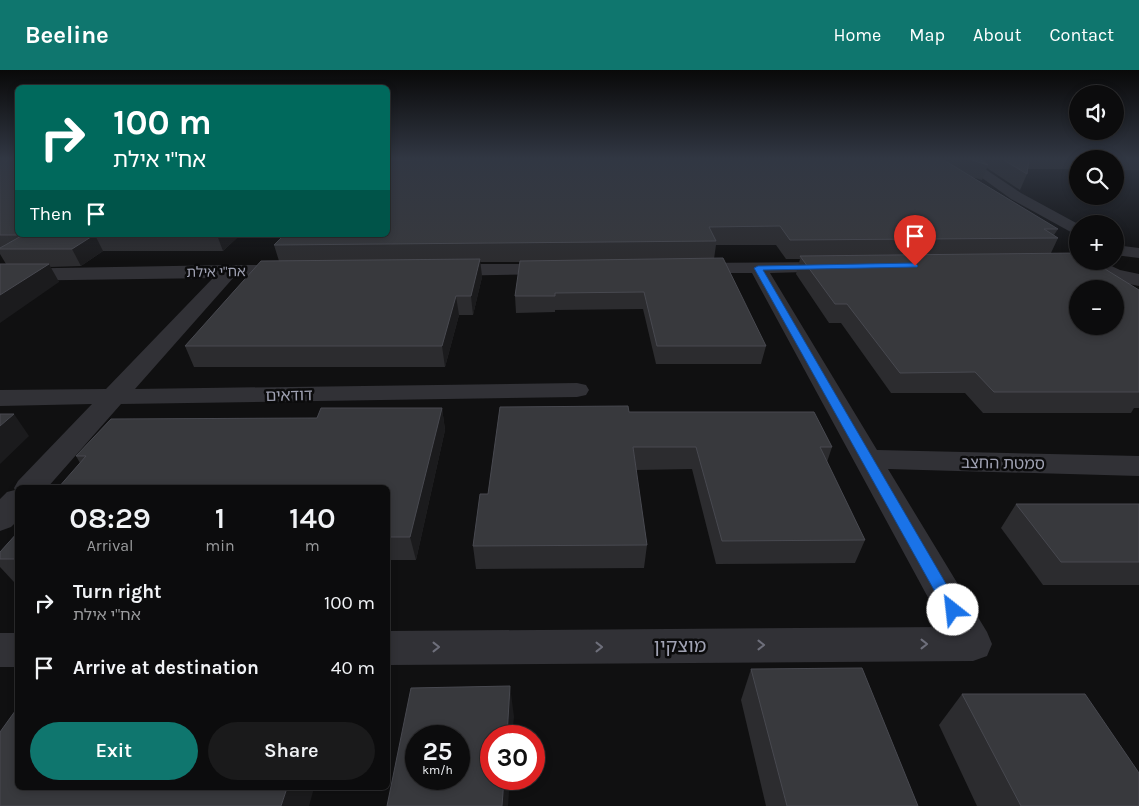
<!DOCTYPE html>
<html lang="en">
<head>
<meta charset="utf-8">
<style>
	body { margin:0; font-family:Karla,"Noto Sans Hebrew",sans-serif; background:#1a1a1b; color:#f1f3f6; height:100vh; display:flex; flex-direction:column; font-size:19px; white-space:nowrap }
	* { box-sizing:border-box; margin:0 }
	p { font-size:16px; color:#9a9b9d }
	.icon { flex:none; width:28px; height:28px; fill:none; stroke:currentColor; stroke-width:2; stroke-linecap:round; stroke-linejoin:round }
	.map { position:relative; flex:1; overflow:hidden }
	.drawer { position:absolute; left:15px; top:415px; width:375px; height:305px; display:flex; flex-direction:column; background:#0c0c0d; border-radius:8px; box-shadow:0 2px 8px #0003,0 0 0 1px #2c2c2e }
	.drawer>* { flex:none }
	.guide { position:absolute; left:15px; top:15px; width:375px; height:152px; border-radius:8px; box-shadow:0 2px 8px #0003,0 0 0 1px #2c2c2e; background:#00695c; color:#fff; overflow:hidden }
	.buttons { position:absolute; left:1069px; top:15px; display:grid; gap:10px }
	.buttons a { display:grid; place-items:center; width:55px; height:55px; border-radius:50%; background:#0c0c0d; box-shadow:0 2px 8px #0003,0 0 0 1px #2c2c2e; font-size:25px }
	.speed { position:absolute; left:405px; top:655px; display:flex; gap:10px; font-size:25px; font-weight:700; text-align:center }
	.speed>* { display:grid; place-content:center; width:65px; height:65px; border-radius:50%; background:#0c0c0d; box-shadow:0 2px 8px #0003,0 0 0 1px #2c2c2e; line-height:1 }
	.speed small { font-size:12px; font-weight:400 }
	.speed .limit { border:8px solid #d22; background:#fff; color:#111 }
	.pin { position:absolute; display:grid; place-items:center; width:42px; height:42px; color:#fff; margin:-51px -21px; border-radius:50% 50% 50% 0; rotate:-45deg; box-shadow:0 0 5px #0007 }
	.pin .icon { rotate:45deg }
	.me { position:absolute; width:55px; margin:-28px; rotate:331deg; stroke-linejoin:round; filter:drop-shadow(0 0 4px #0008) }
	.turn { display:flex; align-items:center; gap:18px; height:105px; padding:0 15px; font-size:22px }
	.turn .icon { width:65px; height:65px; stroke-width:2.5 }
	.turn b { display:block; font-size:35px; line-height:42px }
	.then { display:flex; align-items:center; height:48px; padding:0 15px; background:#0003; gap:10px; font-size:19px }
	.eta { display:flex; justify-content:space-evenly; align-items:center; height:85px; text-align:center }
	.eta b { font-size:30px; font-weight:600; line-height:35px }
	.button { display:flex; gap:10px; margin-top:auto; padding:10px 15px }
	.button a { flex:1; height:58px; border-radius:30px; background:#0f766e; color:#fff; font-size:20px; font-weight:600; line-height:58px; text-align:center }
	.button a+a { background:#1a1a1b; color:#f1f3f6 }
	ul { padding:0; list-style:none }
	li { display:flex; align-items:center; gap:15px; height:65px; padding:0 15px }
	li div { flex:1 }
	li b { display:block; font-size:19px }
	li em { font-style:normal }
	header { display:flex; align-items:center; gap:30px; box-sizing:border-box; height:70px; padding:0 25px; background:#0f766e; color:#fff }
	header strong { font-size:24px }
	nav { display:flex; gap:28px; margin-inline-start:auto; font-size:18px }
	.map>svg:first-child { display:block }
	.lines { fill:none; stroke-linecap:round; stroke-linejoin:round }
	.minor { fill:#313136; fill-rule:evenodd }
	.wall { fill:#2c2c2f }
	.shaded-wall { fill:#1b1b1d }
	.building { fill:#38393d; stroke:#484950; fill-rule:evenodd }
	.oneway { stroke:#6e6f7b }
	.route { fill:#1a73e8; stroke:#114b97 }
	.labels { text-anchor:middle; dominant-baseline:central; stroke-width:5; stroke-linejoin:round; paint-order:stroke }
	.far-street-label { font-size:14px; fill:#a0a2b3; stroke:#0b0b0c }
	.street-label { font-size:16px; fill:#a0a2b3; stroke:#0b0b0c }
	.near-street-label { font-size:19px; fill:#a0a2b3; stroke:#0b0b0c }
</style>
</head>
<body>
<header>
<strong>Beeline</strong>
<nav><a>Home</a><a>Map</a><a>About</a><a>Contact</a></nav>
</header>
<div class="map">
<svg width="1139" height="736" viewBox="0 0 1139 736">
	<rect width="100%" height="100%" fill="#101011"/>
	<g class="lines">
		<g class="minor">
			<path d="M956,89H970L1021,123L1078,154V166L1011,129Z"/>
			<path d="M1115,175L1139,178V188L1115,185Z"/>
			<path d="M1081,191H1101L1120,200L1139,204V216C1120,212 1093,209 1081,191Z"/>
			<path d="M836,192L842,193L845,197L842,201L770,203L877,380L1139,386V406L888,399L987,562L992,574L987,586L973,591L388,595V561L944,557L752,203H689L683,202L680,198L683,194L689,193Z"/>
			<path d="M444,194H556L562,195L565,199L562,203L556,204L444,206L438,204L435,200L438,196Z"/>
			<path d="M230,195H288L295,197L297,201L295,205L288,207H234L135,319L577,313L586,315L589,320L586,325L577,327L121,334L47,418H18V450L11,457L0,461V429L7,422L15,420L14,418L18,411L92,334L0,336V320L106,319L213,208L0,211V199Z"/>
			<rect x="0" y="563" width="18" height="34"/>
		</g>
	</g>
	<g class="wall">
		<path d="M0,89H18V165H240L223,181H103L81,196L50,197L59,212L6,194L0,184Z"/>
		<path d="M389,89H1078V99H1028L1027,104L1020,120L987,98L982,110L972,107L1058,159L1054,165L1058,168L1051,183L1139,220V338H1134L1131,343H983L965,323H891L841,253H829L796,204L800,189H786L776,175H716L714,189L766,276L761,294H656L643,239L555,240V242L516,243L515,226L520,192H480L482,207L473,245H459L445,297H194L185,276L279,191L274,175L388,165Z"/>
		<rect x="1115" y="89" width="24" height="11"/>
		<path d="M442,338L445,360L416,490H388V418L80,393L76,386L317,348Z"/>
		<path d="M629,342L832,377L827,392L865,470L855,493L716,494L692,399L636,400L647,475L644,498L476,499L473,476L488,424Z"/>
		<path d="M1016,434H1139V515H1043L1001,458Z"/>
		<path d="M18,462V512H14L0,497V482Z"/>
		<path d="M751,599L918,736H766L741,630Z"/>
		<path d="M962,624L1139,736H977L939,655Z"/>
	</g>
	<g class="shaded-wall">
		<path d="M94,165H95L103,181L81,196L72,179Z"/>
		<path d="M217,165H240L223,181Z"/>
		<path d="M480,189L482,207L473,245L471,226Z"/>
		<path d="M49,194L59,212L0,253V225Z"/>
		<path d="M456,226L459,245L445,297L442,276Z"/>
		<path d="M442,338L445,360L416,490L410,467Z"/>
		<path d="M14,344L29,366L0,394V356Z"/>
		<path d="M510,616L514,647L512,666H507Z"/>
		<path d="M504,709H510L508,736H502Z"/>
		<path d="M287,718H314L309,736H281Z"/>
	</g>
	<g class="building">
		<path d="M12,89H18V165H0V91H12Z"/>
		<path d="M515,89H942L1058,159H1044L1058,168L790,170L780,156L709,157L716,171L274,175L284,165H388V90Z"/>
		<path d="M968,89H980L988,95Z"/>
		<path d="M1002,89H1029L1027,104Z"/>
		<path d="M23,165H94L72,179H0V178Z"/>
		<path d="M1078,183V191H1092L1139,220V322H994L975,302L900,303L847,234H835L800,186ZM1078,219H1115V256H1078Z"/>
		<path d="M723,188L766,276H657L644,222L555,223V226H515L520,191Z"/>
		<path d="M480,189L471,226H456L442,276H185L261,191Z"/>
		<path d="M0,194H49L0,225Z"/>
		<path d="M628,336L629,342H814L832,377H820L865,470L722,471L696,377H633L647,475L473,476L480,424H488L500,337Z"/>
		<path d="M321,338H442L410,467H388V418H58L86,386H76L111,349L317,348Z"/>
		<path d="M0,344H14L0,356Z"/>
		<path d="M1016,434H1139V492H1061Z"/>
		<path d="M18,462V489H0V482Z"/>
		<path d="M862,598L918,736H787L751,599Z"/>
		<path d="M510,616L507,666H491V709H504L502,736H387L411,618ZM416,666H459V709H416Z"/>
		<path d="M962,624H1085L1139,703V736H1021Z"/>
		<path d="M18,637V718H287L281,736H0V662Z"/>
	</g>
	<defs><path id="oneway-chevron" d="M-2-3.5L2.5 0L-2 3.5" fill="none" stroke-width="1.6" stroke-linecap="round" stroke-linejoin="round" transform="scale(1.25)"/></defs>
	<g class="oneway">
		<use href="#oneway-chevron" transform="translate(924 574)"/>
		<use href="#oneway-chevron" transform="translate(761 575)"/>
		<use href="#oneway-chevron" transform="translate(436 577)"/>
		<use href="#oneway-chevron" transform="translate(599 577)"/>
	</g>
	<linearGradient id="sky" x2="0" y2="1"><stop stop-color="#090909"/><stop offset="0.46" stop-color="#313743"/><stop offset="1" stop-color="#313743" stop-opacity="0"/></linearGradient>
	<rect width="1139" height="192" fill="url(#sky)"/>
	<path class="route" d="M915,193L918,196L917,197L763,200L959,536L961,540L959,545L953,547L948,545L754,198L758,196Z"/>
	<g class="labels">
		<g class="far-street-label">
			<text transform="translate(216 202) rotate(-1)">אח"י אילת</text>
		</g>
		<g class="street-label">
			<text transform="translate(289 325) rotate(-1)">דודאים</text>
			<text transform="translate(1003 393) rotate(1)">סמטת החצב</text>
		</g>
		<g class="near-street-label">
			<text x="680" y="576">מוצקין</text>
		</g>
	</g>
</svg>
<div class="buttons">
<a><svg class="icon" aria-label="sound" viewBox="0 0 24 24"><path d="M4 9h4l5-4v14l-5-4H4zM17 9q2 3 0 6"/></svg></a>
<a><svg class="icon" aria-label="search" viewBox="0 0 24 24"><circle cx="10" cy="10" r="6"/><path d="M15 15l6 6"/></svg></a>
<a>+</a>
<a>−</a>
</div>
<div class="speed"><div>25<small>km/h</small></div><div class="limit">30</div></div>
<div class="pin" style="left:915px;top:196px;background:#d93025"><svg class="icon" aria-label="arrive" viewBox="0 0 24 24"><path d="M6 21V4h12l-3 4 3 4H6"/></svg></div>
<svg class="me" style="left:953px;top:540px" viewBox="-20 -20 40 40"><circle r="19" fill="#fff"/><path d="M0-13L10 11 0 6-10 11z" fill="#1a73e8"/></svg>
<div class="guide">
<div class="turn"><svg class="icon" aria-label="right" viewBox="0 0 24 24"><path d="M7 20v-9h11M14 6l5 5-5 5"/></svg><div><b>100 m</b>אח&quot;י אילת</div></div>
<div class="then">Then<svg class="icon" aria-label="arrive" viewBox="0 0 24 24"><path d="M6 21V4h12l-3 4 3 4H6"/></svg></div>
</div>
<section class="drawer">
<div class="eta">
<div><b>08:29</b><p>Arrival</p></div>
<div><b>1</b><p>min</p></div>
<div><b>140</b><p>m</p></div>
</div>
<ul>
<li><svg class="icon" aria-label="right" viewBox="0 0 24 24"><path d="M7 20v-9h11M14 6l5 5-5 5"/></svg><div><b>Turn right</b><p>אח&quot;י אילת</p></div><em>100 m</em></li>
<li><svg class="icon" aria-label="arrive" viewBox="0 0 24 24"><path d="M6 21V4h12l-3 4 3 4H6"/></svg><div><b>Arrive at destination</b></div><em>40 m</em></li>
</ul>
<div class="button"><a>Exit</a><a>Share</a></div>
</section>
</div>
</body>
</html>
